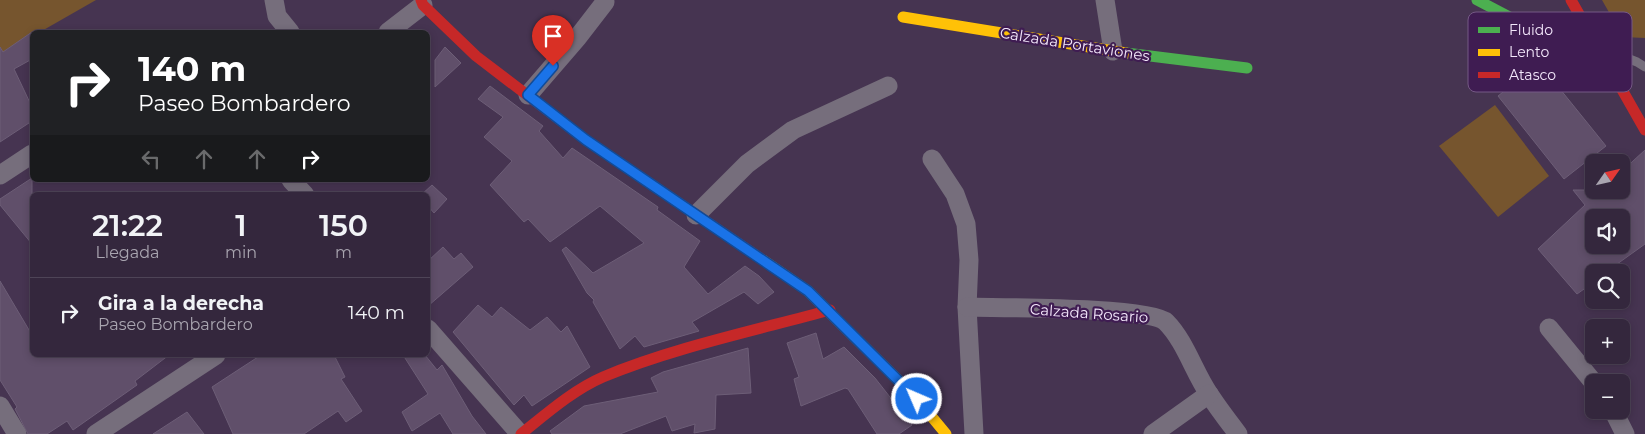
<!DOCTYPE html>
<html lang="es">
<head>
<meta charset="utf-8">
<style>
	body { margin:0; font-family:Montserrat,sans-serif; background:#3f3348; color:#f1f3f6; height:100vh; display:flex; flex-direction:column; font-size:19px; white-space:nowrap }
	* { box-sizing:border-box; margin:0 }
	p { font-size:16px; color:#a9a5b0 }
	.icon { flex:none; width:28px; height:28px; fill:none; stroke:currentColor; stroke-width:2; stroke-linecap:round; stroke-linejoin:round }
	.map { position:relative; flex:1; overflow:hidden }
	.side { position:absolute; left:30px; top:192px; width:400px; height:165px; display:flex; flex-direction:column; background:#34273d; border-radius:8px; box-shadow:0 2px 8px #0003,0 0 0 1px #4e4457 }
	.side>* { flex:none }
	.hud { position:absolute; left:30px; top:30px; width:400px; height:152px; border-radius:8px; box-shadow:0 2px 8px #0003,0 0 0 1px #4e4457; background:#202124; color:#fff; overflow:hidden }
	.needle { width:32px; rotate:56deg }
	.controls { position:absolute; left:1585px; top:154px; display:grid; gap:10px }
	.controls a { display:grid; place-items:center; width:45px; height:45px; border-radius:8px; background:#34273d; box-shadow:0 2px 8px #0003,0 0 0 1px #4e4457; font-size:25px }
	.pin { position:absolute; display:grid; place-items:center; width:42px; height:42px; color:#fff; margin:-51px -21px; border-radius:50% 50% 50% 0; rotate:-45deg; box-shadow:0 0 5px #0007 }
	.pin .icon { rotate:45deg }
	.me { position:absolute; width:55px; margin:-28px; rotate:315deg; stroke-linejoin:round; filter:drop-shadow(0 0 4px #0008) }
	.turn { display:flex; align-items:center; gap:18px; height:105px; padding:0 25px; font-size:22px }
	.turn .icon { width:65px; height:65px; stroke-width:2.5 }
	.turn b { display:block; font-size:35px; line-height:42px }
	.lanes { display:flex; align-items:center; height:48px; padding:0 25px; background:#0003; justify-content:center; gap:25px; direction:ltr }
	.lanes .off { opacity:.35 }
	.eta { display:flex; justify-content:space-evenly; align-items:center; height:85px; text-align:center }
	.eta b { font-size:30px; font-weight:600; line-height:35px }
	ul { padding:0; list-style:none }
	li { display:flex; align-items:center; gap:15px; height:70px; padding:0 25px; border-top:1px solid #4e4457 }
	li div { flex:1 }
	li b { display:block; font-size:19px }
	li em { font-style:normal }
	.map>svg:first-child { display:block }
	.green { fill:#76552e }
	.building { fill:#604f6a; stroke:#6d5e77; fill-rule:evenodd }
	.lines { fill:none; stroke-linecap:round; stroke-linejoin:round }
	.lane { stroke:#766e7c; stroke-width:9 }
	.street { stroke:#766e7c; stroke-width:19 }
	.fast { stroke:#4caf50; stroke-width:11 }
	.slow { stroke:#ffc107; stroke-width:11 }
	.jam { stroke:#c62828; stroke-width:11 }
	.route-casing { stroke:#114b97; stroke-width:12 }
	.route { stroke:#1a73e8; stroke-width:9 }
	.labels { text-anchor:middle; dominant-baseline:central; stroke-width:4.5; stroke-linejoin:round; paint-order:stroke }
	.street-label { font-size:15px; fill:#f3e7fb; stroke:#3f1c52 }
	.key { fill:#3f1c52; stroke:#755985; stroke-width:1 }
	.key-label { font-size:14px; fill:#f3e7fb }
</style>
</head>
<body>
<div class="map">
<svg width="1645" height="434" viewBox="0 0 1645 434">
	<rect width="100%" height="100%" fill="#463451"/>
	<g class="green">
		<path d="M0,0H96L40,32H32V37L0,56Z"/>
		<path d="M1602,0H1645V38L1623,37Z"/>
		<path d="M1495,105L1549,176L1498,217L1439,146Z"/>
	</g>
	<g class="building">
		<path d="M32,32V59L14,69L32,107V121L0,142V47L3,52Z"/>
		<path d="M445,47L461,63L435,87V60Z"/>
		<path d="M1539,63L1606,146L1564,179L1498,96Z"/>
		<path d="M490,86L543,126L539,131L563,158L572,148L658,207L657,210L700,241L684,267L708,294L745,266L759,276L774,292L758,304L744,292L692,322L699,331L644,347L635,336L620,349L593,302L594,300L587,293L562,250L566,247L593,273L644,243L600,206L550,242L528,219L524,222L490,185L512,161L484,137L503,117L478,99Z"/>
		<path d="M1645,150V244L1606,272H1594V282L1577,294L1538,249L1585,205L1573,190H1621V172ZM1594,218H1621V245H1594Z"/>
		<path d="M32,178V244L0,205V199Z"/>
		<path d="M432,185L447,199L434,213L428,206V195H421Z"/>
		<path d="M443,247L454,259L461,253L473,267L428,306V261Z"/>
		<path d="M0,281L32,335V355H169L135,381L137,385L73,430L67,421L47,434H28L15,409L17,407L0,380Z"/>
		<path d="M478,305L492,317L501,307L530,330L547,317L561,332L567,326L590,367L532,406L524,395L514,405L453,332Z"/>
		<path d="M816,333L823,359L844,347L875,378L912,425L899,434H877L848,389L845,388L801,406L794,379L799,377L787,343Z"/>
		<path d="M748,348L751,393L716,395L715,429L694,433L695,424L672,431L666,416L620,434H552L550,431L584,406L658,392L651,378L663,372Z"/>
		<path d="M261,355H334L345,377L341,379L362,411L346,422L338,411L304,434H233L212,387Z"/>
		<path d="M403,355H425L437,370L442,365L472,416L486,434H453L440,413L412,431L402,412L428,394Z"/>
		<path d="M187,412L204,434H153Z"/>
	</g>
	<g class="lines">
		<path class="lane" d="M1607,50L1637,62L1645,67"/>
		<g class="street">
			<path d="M274,0L277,16L290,32"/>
			<path d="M1105,0L1113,51"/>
			<path d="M388,32L423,5"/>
			<path d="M528,95L578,37L605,2"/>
			<path d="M932,159L955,194L966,224L969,260L967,307L974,434"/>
			<path d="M0,175L32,154"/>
			<path d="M291,180L305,195"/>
			<path d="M696,215L747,164L793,130L888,86"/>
			<path d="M967,307C998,308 1150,307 1166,322C1185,341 1194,372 1209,394C1218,408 1228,421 1238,434"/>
			<path d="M1549,328L1594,383"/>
			<path d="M428,329L520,434"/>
			<path d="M0,406L17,434"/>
			<path d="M1613,410L1625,434"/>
			<path d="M96,434L216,355"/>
			<path d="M1153,434L1209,394"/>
		</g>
		<g class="fast">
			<path d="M1477,0L1611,70"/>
			<path d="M1126,53L1247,68"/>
		</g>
		<g class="slow">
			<path d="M903,17L1126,53"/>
			<path d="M763,260L808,291L917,399L946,434"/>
		</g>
		<g class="jam">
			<path d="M421,0L423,5L476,56L586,140L763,260"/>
			<path d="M1571,0L1645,130"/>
			<path d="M521,434C546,414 573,390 603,377C672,348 757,330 830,310"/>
		</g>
	</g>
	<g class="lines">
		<g class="route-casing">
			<path id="route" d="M553,66L528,95L586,140L808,291L917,399"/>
		</g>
		<use href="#route" class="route"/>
	</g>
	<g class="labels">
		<g class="street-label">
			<text transform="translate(1075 44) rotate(9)">Calzada Portaviones</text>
			<text transform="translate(1089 313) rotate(4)">Calzada Rosario</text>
		</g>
	</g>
	<rect x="1468" y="12" width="164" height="80" rx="8" class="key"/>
	<rect x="1478" y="27" width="22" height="6" fill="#4caf50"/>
	<rect x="1478" y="49" width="22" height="7" fill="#ffc107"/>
	<rect x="1478" y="72" width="22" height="6" fill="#c62828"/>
	<g class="key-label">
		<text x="1509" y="35">Fluido</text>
		<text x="1509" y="57">Lento</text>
		<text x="1509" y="80">Atasco</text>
	</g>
</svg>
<div class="controls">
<a><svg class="needle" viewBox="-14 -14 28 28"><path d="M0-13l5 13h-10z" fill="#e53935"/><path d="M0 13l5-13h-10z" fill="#a9a5b0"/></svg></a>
<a><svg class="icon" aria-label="sound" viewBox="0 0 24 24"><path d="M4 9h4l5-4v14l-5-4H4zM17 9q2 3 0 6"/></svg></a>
<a><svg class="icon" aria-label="search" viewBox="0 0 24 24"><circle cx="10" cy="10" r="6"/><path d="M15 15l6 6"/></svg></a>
<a>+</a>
<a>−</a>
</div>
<div class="pin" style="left:553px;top:66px;background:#d93025"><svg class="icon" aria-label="arrive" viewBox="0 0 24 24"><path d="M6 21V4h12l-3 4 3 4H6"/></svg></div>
<svg class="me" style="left:917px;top:399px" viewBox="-20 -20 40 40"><circle r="17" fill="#1a73e8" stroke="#fff" stroke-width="3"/><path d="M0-11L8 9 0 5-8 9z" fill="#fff"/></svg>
<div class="hud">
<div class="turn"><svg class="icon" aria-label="right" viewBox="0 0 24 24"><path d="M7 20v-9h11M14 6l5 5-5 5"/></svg><div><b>140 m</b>Paseo Bombardero</div></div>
<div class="lanes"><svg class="icon off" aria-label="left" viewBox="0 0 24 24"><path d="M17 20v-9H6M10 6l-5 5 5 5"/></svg><svg class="icon off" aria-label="ahead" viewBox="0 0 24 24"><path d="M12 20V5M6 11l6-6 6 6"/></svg><svg class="icon off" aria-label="ahead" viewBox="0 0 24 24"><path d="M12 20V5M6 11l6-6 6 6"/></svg><svg class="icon" aria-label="right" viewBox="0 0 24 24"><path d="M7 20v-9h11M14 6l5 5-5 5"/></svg></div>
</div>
<section class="side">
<div class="eta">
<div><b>21:22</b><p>Llegada</p></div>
<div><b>1</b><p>min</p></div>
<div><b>150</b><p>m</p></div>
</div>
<ul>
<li><svg class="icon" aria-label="right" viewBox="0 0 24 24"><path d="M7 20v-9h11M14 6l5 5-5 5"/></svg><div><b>Gira a la derecha</b><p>Paseo Bombardero</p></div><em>140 m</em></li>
</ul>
</section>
</div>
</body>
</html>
